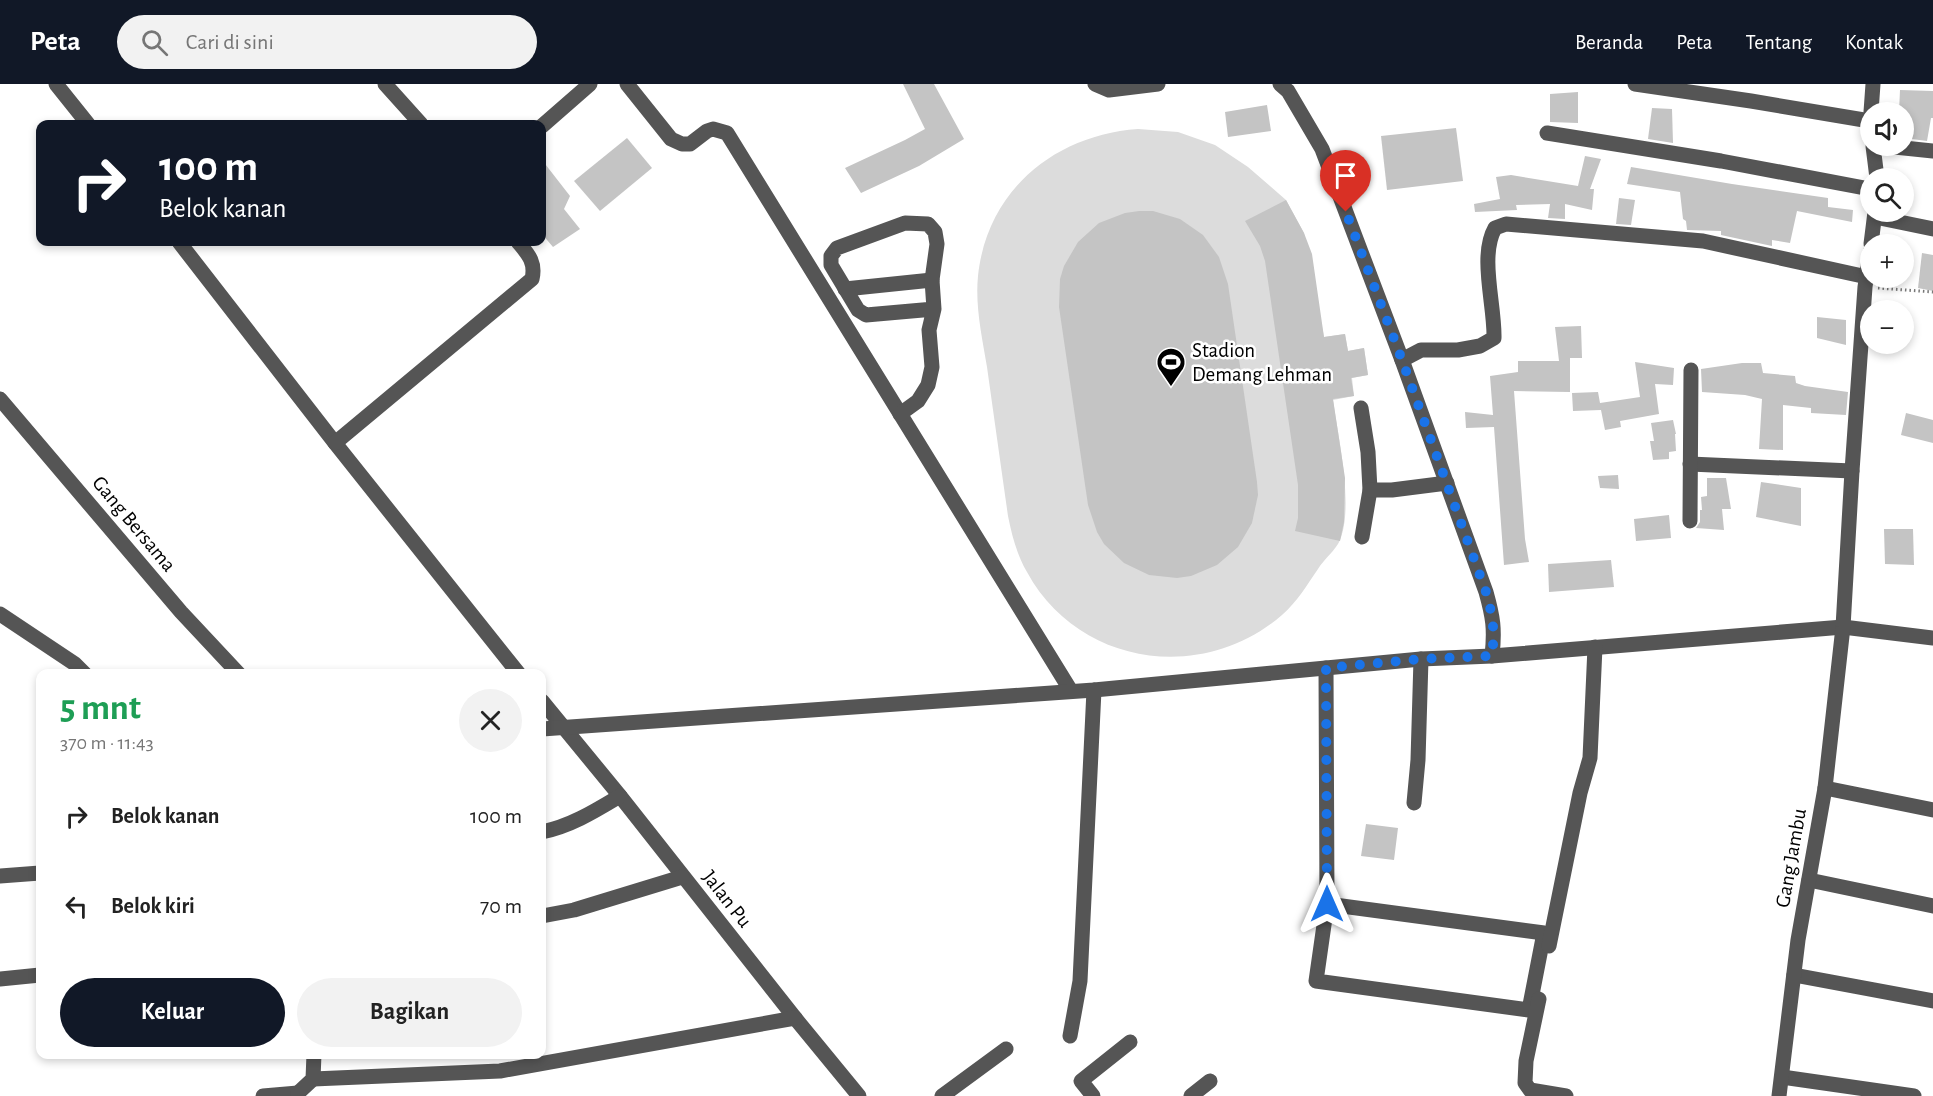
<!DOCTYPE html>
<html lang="id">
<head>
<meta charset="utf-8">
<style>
	body { margin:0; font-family:"Alegreya Sans",sans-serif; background:#f2f2f2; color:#222; height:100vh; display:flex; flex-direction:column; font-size:22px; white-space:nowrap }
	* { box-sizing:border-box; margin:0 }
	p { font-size:20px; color:#767676 }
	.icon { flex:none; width:33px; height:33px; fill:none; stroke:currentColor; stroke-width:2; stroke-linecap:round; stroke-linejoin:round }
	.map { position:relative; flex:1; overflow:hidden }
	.panel { position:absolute; left:36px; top:585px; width:510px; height:390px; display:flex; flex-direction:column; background:#fff; border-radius:12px; box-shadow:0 3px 9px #0003 }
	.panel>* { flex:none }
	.guide { position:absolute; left:36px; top:36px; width:510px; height:126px; border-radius:12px; box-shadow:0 3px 9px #0003; background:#111827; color:#fff; overflow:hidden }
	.tools { position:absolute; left:1860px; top:18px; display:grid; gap:12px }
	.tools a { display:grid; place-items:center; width:54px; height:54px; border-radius:50%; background:#fff; box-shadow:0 3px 9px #0003; font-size:30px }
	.pin { position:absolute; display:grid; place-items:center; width:51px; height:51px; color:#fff; margin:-62px -26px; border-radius:50% 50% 50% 0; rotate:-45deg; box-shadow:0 0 6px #0007 }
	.pin .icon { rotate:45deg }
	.me { position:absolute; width:66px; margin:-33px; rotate:0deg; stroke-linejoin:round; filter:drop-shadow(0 0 4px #0008) }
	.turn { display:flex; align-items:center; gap:21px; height:126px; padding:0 24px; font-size:27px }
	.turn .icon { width:78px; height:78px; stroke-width:2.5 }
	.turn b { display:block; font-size:42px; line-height:51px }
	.round { display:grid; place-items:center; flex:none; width:63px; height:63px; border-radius:32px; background:#f2f2f2 }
	.summary { display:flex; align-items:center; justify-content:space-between; height:102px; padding:0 24px }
	h1 { font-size:36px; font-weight:600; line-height:45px; color:#1e9e55 }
	.action { display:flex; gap:12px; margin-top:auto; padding:12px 24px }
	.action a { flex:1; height:69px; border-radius:36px; background:#111827; color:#fff; font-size:24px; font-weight:600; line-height:69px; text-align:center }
	.action a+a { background:#f2f2f2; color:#222 }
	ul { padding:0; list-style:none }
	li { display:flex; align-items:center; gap:18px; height:90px; padding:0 24px }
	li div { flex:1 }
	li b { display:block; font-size:22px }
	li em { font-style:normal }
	header { display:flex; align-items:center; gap:36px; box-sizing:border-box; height:84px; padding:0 30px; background:#111827; color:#fff }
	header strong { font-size:28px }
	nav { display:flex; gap:33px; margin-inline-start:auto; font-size:21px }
	.search { width:420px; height:54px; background:#f2f2f2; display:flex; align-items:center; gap:15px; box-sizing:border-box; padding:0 21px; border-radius:33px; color:#767676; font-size:22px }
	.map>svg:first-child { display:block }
	.green { fill:#dcdcdc }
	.building { fill:#c4c4c4 }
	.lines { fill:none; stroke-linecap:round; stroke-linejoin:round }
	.path { stroke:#777; stroke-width:3; stroke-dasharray:1.5 3; stroke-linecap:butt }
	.minor { stroke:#555; stroke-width:15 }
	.route { stroke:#1a73e8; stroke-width:10; stroke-dasharray:0 18 }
	.labels { text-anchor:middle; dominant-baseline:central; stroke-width:5; stroke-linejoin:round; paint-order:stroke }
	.poi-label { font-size:21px; fill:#000; stroke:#fff; text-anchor:start }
	.street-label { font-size:21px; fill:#000; stroke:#fff }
</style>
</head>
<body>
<header>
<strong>Peta</strong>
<div class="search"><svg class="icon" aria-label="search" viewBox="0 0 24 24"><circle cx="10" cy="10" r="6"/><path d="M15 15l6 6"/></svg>Cari di sini</div>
<nav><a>Beranda</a><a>Peta</a><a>Tentang</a><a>Kontak</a></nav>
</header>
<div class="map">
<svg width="1933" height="1012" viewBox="0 0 1933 1012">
	<rect width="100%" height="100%" fill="#fff"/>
	<path class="green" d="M1138,45L1178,48L1215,61L1248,83L1286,116L1304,149L1324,253L1345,250L1348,267L1364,264L1368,291L1352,294L1354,312L1333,316C1338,352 1354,422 1340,456C1336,466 1324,475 1318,485C1307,501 1297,518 1282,531C1203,600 1078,582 1027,488C1017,471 1012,452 1008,432C1001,383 994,333 987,283C982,253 975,222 978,192C987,106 1055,51 1138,45Z"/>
	<g class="building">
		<path d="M903,0H934L964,55L919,82L861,109L845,84L905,56L925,45Z"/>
		<path d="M1900,6L1933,7V34H1931L1927,57L1904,54V28H1899Z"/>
		<path d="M1578,8V39L1550,38V10Z"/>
		<path d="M1267,21L1271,47L1228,53L1225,28Z"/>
		<path d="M1652,24L1672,25L1673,59L1648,55Z"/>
		<path d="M1456,44L1463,97L1387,106L1381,52Z"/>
		<path d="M627,54L652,84L600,127L574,97Z"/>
		<path d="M1585,72L1601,75L1590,105H1594L1592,126L1565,120V135L1548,134L1550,120L1516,121L1517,126L1475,128L1474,120L1500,115L1496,93L1511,91L1578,102Z"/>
		<path d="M542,76L570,112L564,125L580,145L553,163L542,150Z"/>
		<path d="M1631,83L1732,100L1828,114V123L1853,126L1852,138L1797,127L1790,159L1772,156V162L1721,151V147L1687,146L1686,137L1683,135L1680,108L1627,100Z"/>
		<path d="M1619,114L1635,116L1631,141L1616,140Z"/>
		<path d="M1286,116L1304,149L1312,170L1324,253L1345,250L1348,267L1364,264L1368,291L1351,294L1354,312L1333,315L1345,394L1344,438L1340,457L1295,447L1298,434V401L1265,177L1260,162L1245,137Z"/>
		<path d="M1139,127H1153L1180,135L1203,151L1219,173L1228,200L1257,398L1258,411L1252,439L1238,463L1217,481L1191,492L1177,494L1149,491L1124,479L1104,460L1097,448L1088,421L1059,223L1060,195L1064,182L1078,158L1099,139L1125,129Z"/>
		<path d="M1922,169L1933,171V207L1918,204Z"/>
		<path d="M1817,233L1846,236V261L1817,254Z"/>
		<path d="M1581,242L1582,274H1570V308L1514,307L1525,455L1529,478L1504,481L1494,343L1466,344L1465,328L1493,331L1490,292L1518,288V277H1559L1555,243Z"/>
		<path d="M1635,278L1674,284L1673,301L1655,300L1659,330L1620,337L1621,343L1605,346L1601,326L1573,327L1572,309L1598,308L1600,319L1640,313Z"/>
		<path d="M1742,279H1761L1763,289L1795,292L1796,299L1805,302L1848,308L1846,331L1811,329V324L1783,321V366L1759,365L1762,315L1745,311L1702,308L1701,285Z"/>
		<path d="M1906,329L1933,336V359L1901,351Z"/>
		<path d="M1673,336L1676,350H1675L1676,367L1669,368V375L1653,376L1650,357H1654L1651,339Z"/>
		<path d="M1618,391L1619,405L1600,404L1598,392Z"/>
		<path d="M1707,394H1726L1731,425H1722L1724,446L1696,444L1700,438V426H1702L1701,413L1707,412Z"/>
		<path d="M1761,398L1801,404V442L1756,433Z"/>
		<path d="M1669,431L1671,454L1636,457L1634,435Z"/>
		<path d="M1884,445H1913L1914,481L1885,480Z"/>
		<path d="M1611,476L1614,503L1549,508L1548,480Z"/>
		<path d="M1366,740L1398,744L1394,776L1361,772Z"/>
	</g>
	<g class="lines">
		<path class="path" d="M1878,204L1933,208"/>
		<g class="minor">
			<path d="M56,0L88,40"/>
			<path d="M385,0L421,40"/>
			<path d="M627,0L671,55L682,60H690L707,47L713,45L727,49L1071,607"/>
			<path d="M1095,0L1109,6L1158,0"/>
			<path d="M1280,0L1288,7L1322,65L1402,276L1486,508C1493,533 1495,545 1492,572"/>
			<path d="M1635,0L1751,17L1870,37"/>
			<path d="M1871,28L1873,0"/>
			<path d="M542,42L590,0"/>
			<path d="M1547,49L1721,77L1870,105"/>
			<path d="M1873,62L1877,94"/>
			<path d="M1885,62L1933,67"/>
			<path d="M1875,133L1933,145"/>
			<path d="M179,158L335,359L519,590"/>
			<path d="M1871,160L1875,128"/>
			<path d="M845,205L932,196"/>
			<path d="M1402,276L1421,266H1458L1480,262L1494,254C1495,222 1479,172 1495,144L1506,140L1703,157L1867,193"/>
			<path d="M0,315L181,528L239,590"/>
			<path d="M1361,324L1368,368L1370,406L1362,453"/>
			<path d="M900,330L918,317L928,301L932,283L929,246L934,225L932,196L937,160L935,148L928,140L905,139L837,164L831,172V181L858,226L866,231L934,225"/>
			<path d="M335,359L532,195C536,178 528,170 518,158"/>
			<path d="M1690,380L1852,387"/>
			<path d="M1370,406H1392L1447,399"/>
			<path d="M1690,437L1691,286"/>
			<path d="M0,530L75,580L85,590"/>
			<path d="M1326,584L1327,820L1316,897L1529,926L1544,849L1327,820"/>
			<path d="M542,617L620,712L795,934L859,1012"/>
			<path d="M542,645L1094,606L1421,575L1492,572L1843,543L1933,554"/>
			<path d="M1825,704L1933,726"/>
			<path d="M1414,719L1418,676L1421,575"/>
			<path d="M542,748C571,742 595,727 620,712"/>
			<path d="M0,792L40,789"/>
			<path d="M1809,796L1933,822"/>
			<path d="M542,832L574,826L682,793"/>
			<path d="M1549,862L1580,709L1590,674L1595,563"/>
			<path d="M1794,891L1933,917"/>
			<path d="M0,895L40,891"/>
			<path d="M1539,915L1526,977L1525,999L1530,1006L1566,1012"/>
			<path d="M1070,952L1080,897L1094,606"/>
			<path d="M1782,993L1914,1012"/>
			<path d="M313,995L500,987L795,934"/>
			<path d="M263,1012L298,1009"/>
			<path d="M298,1012V1009L313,995L314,970"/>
			<path d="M942,1012L1006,965"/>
			<path d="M1093,1012L1081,997L1130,958"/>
			<path d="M1191,1012L1210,997"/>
			<path d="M1779,1012L1798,856L1825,704L1843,543L1852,387L1865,203L1870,168"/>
		</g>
	</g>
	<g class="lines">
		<path class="route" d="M1327,820L1326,584L1421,575L1492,572C1495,546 1493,533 1486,508L1402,276L1346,128"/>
	</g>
	<defs>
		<g id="stadium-pin" transform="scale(1.5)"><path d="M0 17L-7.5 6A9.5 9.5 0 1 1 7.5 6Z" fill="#000" stroke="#fff"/><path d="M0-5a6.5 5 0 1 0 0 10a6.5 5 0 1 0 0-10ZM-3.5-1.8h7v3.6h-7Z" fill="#fff"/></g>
	</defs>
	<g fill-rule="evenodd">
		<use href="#stadium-pin" x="1171" y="278"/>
	</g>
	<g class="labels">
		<g class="poi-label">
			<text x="1192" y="266">Stadion<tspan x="1192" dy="24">Demang Lehman</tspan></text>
		</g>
		<g class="street-label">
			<text transform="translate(134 440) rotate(50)">Gang Bersama</text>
			<text transform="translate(1791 774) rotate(-80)">Gang Jambu</text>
			<text transform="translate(727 815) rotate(52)">Jalan Pu</text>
		</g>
	</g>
</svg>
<div class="tools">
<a><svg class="icon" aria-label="sound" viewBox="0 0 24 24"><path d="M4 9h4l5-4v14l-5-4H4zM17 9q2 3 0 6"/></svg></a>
<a><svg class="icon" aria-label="search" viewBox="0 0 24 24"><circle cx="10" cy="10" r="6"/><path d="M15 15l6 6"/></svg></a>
<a>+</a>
<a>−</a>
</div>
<div class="pin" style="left:1346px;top:128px;background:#d93025"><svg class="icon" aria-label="arrive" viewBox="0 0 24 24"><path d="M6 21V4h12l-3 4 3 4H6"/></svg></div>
<svg class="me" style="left:1327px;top:820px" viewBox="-20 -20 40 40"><path d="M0-17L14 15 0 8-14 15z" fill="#1a73e8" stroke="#fff" stroke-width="4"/></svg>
<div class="guide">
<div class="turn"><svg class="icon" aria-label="right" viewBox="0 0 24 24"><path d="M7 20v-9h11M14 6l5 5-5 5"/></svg><div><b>100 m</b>Belok kanan</div></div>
</div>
<section class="panel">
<div class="summary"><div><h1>5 mnt</h1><p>370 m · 11:43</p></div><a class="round"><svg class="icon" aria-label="close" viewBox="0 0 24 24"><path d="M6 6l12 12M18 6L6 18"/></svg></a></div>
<ul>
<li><svg class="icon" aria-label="right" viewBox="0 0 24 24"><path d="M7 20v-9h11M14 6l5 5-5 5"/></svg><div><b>Belok kanan</b></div><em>100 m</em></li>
<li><svg class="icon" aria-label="left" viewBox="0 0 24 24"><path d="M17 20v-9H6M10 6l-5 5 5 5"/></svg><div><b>Belok kiri</b></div><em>70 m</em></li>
</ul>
<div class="action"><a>Keluar</a><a>Bagikan</a></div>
</section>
</div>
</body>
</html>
